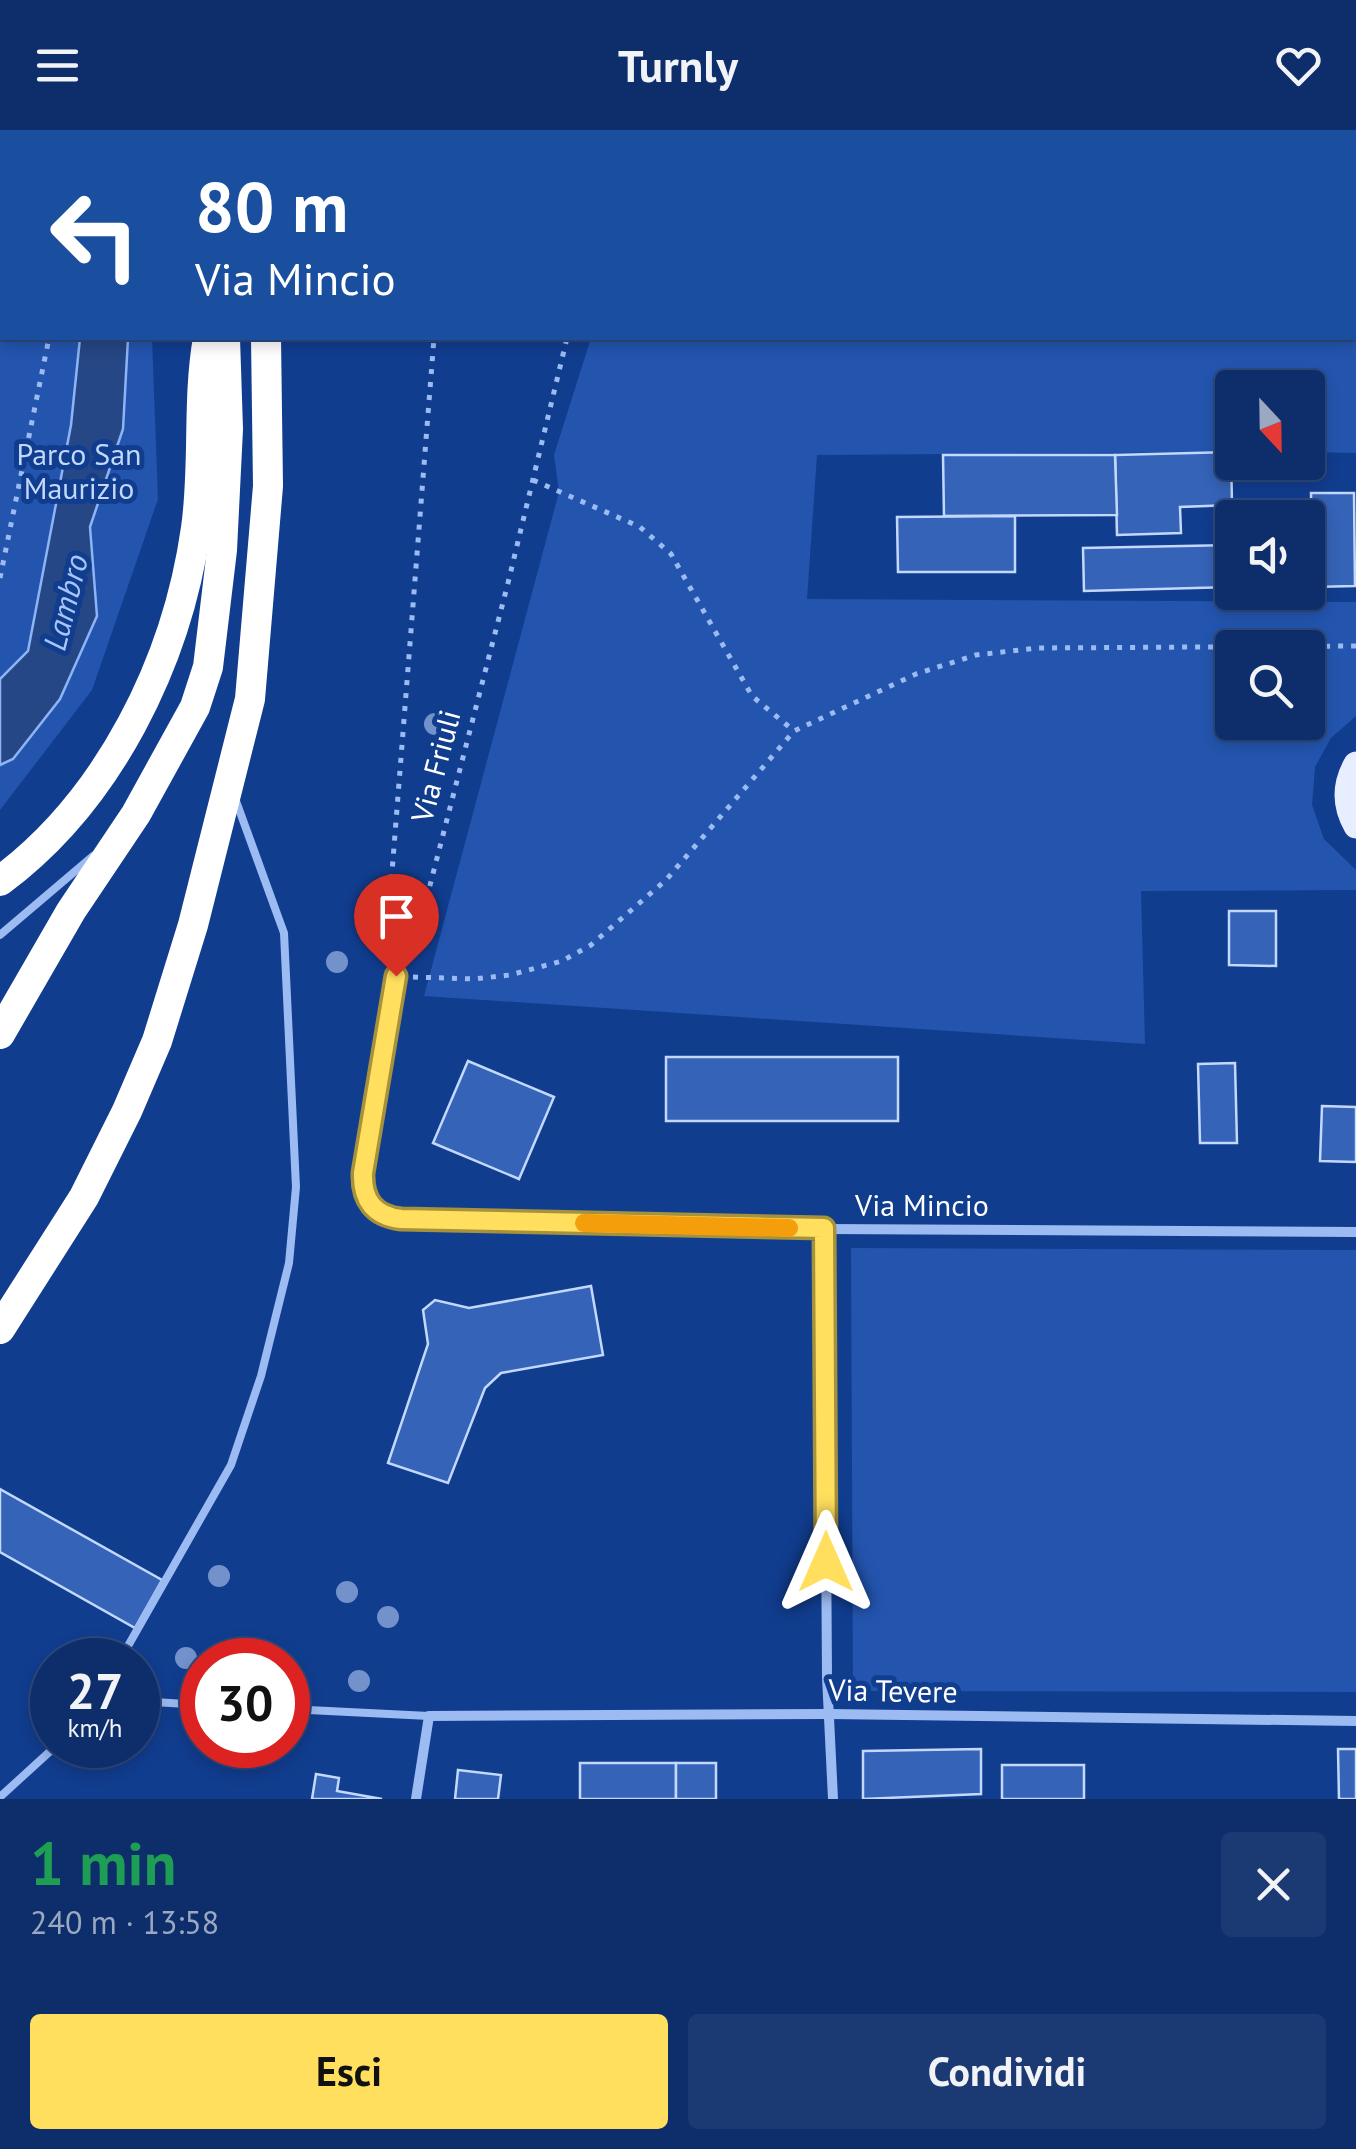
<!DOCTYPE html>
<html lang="it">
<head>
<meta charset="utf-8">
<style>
	body { margin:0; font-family:"PT Sans",sans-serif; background:#1b3a73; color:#f1f3f6; height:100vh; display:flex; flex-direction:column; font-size:38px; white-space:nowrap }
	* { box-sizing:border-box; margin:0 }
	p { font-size:32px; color:#9aa8c1 }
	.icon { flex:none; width:55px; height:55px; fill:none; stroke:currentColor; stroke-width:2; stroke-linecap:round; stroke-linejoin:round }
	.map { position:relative; height:1669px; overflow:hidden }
	.side { display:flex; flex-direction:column; background:#0d2e6b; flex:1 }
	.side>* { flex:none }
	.guide { position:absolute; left:0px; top:0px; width:1358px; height:210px; box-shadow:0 5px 15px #0003,0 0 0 2px #2d4a7e; background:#1a4fa0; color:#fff; overflow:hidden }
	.needle { width:65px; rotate:158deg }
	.tools { position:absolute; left:1215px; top:240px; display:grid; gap:20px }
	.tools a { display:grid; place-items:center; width:110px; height:110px; border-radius:10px; background:#0d2e6b; box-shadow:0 5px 15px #0003,0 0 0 2px #2d4a7e; font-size:50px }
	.speed { position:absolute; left:30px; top:1508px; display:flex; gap:20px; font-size:50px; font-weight:700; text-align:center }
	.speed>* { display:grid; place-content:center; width:130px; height:130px; border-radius:50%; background:#0d2e6b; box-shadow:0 5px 15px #0003,0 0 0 2px #2d4a7e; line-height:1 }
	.speed small { font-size:25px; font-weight:400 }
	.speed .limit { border:15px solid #d22; background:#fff; color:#111 }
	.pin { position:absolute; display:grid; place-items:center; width:85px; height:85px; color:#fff; margin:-102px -42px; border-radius:50% 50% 50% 0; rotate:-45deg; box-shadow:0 0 10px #0007 }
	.pin .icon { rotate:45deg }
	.me { position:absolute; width:110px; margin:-55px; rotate:0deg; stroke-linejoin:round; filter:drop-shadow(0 0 8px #0008) }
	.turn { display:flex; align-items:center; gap:35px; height:210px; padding:0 30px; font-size:45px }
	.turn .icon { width:130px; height:130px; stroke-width:2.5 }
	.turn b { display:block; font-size:70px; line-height:85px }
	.round { display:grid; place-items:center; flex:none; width:105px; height:105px; border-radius:10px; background:#1b3a73 }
	.summary { display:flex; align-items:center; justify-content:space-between; height:170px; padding:0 30px }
	h1 { font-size:60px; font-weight:700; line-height:75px; color:#1e9e55 }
	.action { display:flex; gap:20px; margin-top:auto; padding:20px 30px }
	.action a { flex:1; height:115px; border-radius:10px; background:#ffdf5d; color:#111; font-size:40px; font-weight:700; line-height:115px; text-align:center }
	.action a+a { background:#1b3a73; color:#f1f3f6 }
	header { display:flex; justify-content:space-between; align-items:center; height:130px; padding:0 30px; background:#0d2e6b; font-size:45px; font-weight:700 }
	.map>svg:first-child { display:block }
	.green { fill:#2355af; fill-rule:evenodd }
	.water { fill:#264785; stroke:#8db4f6; stroke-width:2.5 }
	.building { fill:#3563b7; stroke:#c3d8fd; stroke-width:2.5 }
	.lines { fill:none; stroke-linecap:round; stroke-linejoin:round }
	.path { stroke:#9cbbf2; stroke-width:5; stroke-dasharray:5 8; stroke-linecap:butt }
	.service { stroke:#9cbbf2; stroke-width:8 }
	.minor { stroke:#9cbbf2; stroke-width:10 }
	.primary { stroke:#e7eeff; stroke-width:25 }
	.motorway { stroke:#fff; stroke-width:30 }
	.tree { fill:#7392cc }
	.route-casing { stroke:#a6913c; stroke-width:25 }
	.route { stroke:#ffdf5d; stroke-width:18 }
	.slow { stroke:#f59e0b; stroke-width:18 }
	.labels { text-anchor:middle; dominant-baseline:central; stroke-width:10; stroke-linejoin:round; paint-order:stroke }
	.park-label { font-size:30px; fill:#c3d8fd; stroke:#113d8f }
	.street-label { font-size:30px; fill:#fff; stroke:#113d8f }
	.water-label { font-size:32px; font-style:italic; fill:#a7c5f9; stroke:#113d8f }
</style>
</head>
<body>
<header><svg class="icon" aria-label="menu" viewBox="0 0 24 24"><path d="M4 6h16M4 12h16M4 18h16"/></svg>Turnly<svg class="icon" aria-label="heart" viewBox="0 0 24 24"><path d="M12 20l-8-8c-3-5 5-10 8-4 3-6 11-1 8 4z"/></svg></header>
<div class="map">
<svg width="1356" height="1669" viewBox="0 0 1356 1669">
	<rect width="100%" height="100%" fill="#113d8f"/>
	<g class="green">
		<path d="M0,0H145V2H2V208H152L158,369L92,560L0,680Z"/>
		<path d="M656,0H1356V323L1308,322V258H1232V322L817,325L807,469L1356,472V586L1331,608L1315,637L1312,675L1324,709L1356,740V760L1141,761L1145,914L424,866L559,362L554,325L591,208H1355V2H655ZM1232,518H1308V592H1232Z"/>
		<path d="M851,1118L1356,1120V1562L853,1561Z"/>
	</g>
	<path class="water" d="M80,208H128L123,299L90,397L97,486L60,569L13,629L0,635V549L28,521L71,295Z"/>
	<g class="building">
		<path d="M1231,322L1232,375L1180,377L1181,403L1117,405L1115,325Z"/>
		<path d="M943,325H1115L1117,385L944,386Z"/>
		<path d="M1311,363H1354L1355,456L1312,457Z"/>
		<path d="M1015,386V442H898L897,387Z"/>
		<path d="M1232,415V457L1084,461L1083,418Z"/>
		<path d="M1229,781H1276V836L1229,835Z"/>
		<rect x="666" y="927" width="232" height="64"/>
		<path d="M468,931L554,967L519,1049L433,1013Z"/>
		<path d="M1235,933L1237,1013H1200L1198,934Z"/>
		<path d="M1322,976L1356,977V1032L1320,1031Z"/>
		<path d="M591,1156L603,1225L501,1243L485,1258L448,1353L388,1333L428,1214L423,1180L435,1170L469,1178Z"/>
		<path d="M0,1359L162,1450L135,1498L0,1422Z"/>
		<path d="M981,1619V1664L863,1669V1621Z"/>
		<path d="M1338,1619H1356V1669H1339Z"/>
		<rect x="580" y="1633" width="96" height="36"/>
		<rect x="676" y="1633" width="40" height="36"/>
		<rect x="1002" y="1635" width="82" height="34"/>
		<path d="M458,1640L501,1645L498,1669H455Z"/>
		<path d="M316,1644L339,1648L337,1661L382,1669H312Z"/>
	</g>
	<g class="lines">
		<g class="path">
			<path d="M64,0V2"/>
			<path d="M0,48H2"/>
			<path d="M533,350L640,397L671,424L752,566L794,601"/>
			<path d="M0,448L49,208"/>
			<path d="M393,827L388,793L434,208"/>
			<path d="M403,829L420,794L508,453L567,208"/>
			<path d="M413,847L474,849L510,845L562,831L591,815L666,750L794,601L916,544L976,525L1037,518L1356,516"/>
		</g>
		<g class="service">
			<path d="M0,805L93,726"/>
			<path d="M120,1530L231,1335L261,1246L289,1133L296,1057L284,803L236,671"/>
			<path d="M138,1571L202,1575"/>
			<path d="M288,1579L429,1586"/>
			<path d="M0,1667L57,1615"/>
		</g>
		<g class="minor">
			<path d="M596,0V2"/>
			<path d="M395,846L363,1051L371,1076L390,1088L824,1099L1356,1102"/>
			<path d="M824,1099L827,1547L833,1669"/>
			<path d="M416,1669L429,1586L829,1584L1356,1591"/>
		</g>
		<path class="primary" d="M1356,634C1344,655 1344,675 1356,696"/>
		<g class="motorway">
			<path d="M195,0L196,2"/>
			<path d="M220,0V2"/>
			<path d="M264,0V2"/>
			<path d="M0,751C109,670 177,532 196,398C205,335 197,270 208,208"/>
			<path d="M0,904L71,781L136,684L195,577L208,537L222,420L228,299L225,208"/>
			<path d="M0,1199L84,1067L127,981L157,911L193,795L250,569L268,356L266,208"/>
		</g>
	</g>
	<g class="tree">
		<circle cx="435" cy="594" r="11"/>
		<circle cx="337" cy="832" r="11"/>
		<circle cx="219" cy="1446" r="11"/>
		<circle cx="347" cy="1462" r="11"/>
		<circle cx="388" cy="1487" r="11"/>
		<circle cx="186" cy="1528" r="11"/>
		<circle cx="359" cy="1551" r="11"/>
	</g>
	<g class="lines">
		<g class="route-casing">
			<path id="route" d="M396,846L363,1043C362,1070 374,1086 401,1089L824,1098L826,1432"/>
		</g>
		<use href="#route" class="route"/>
		<path class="slow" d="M584,1093L789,1098"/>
	</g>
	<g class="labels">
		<g class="park-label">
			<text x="79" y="323">Parco San<tspan x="79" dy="34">Maurizio</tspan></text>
		</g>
		<g class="street-label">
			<text transform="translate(435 636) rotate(-75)">Via Friuli</text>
			<text x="922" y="1074">Via Mincio</text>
			<text transform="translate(893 1560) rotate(1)">Via Tevere</text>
		</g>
		<g class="water-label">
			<text transform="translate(65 472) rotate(-76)">Lambro</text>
		</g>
	</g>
</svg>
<div class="tools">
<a><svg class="needle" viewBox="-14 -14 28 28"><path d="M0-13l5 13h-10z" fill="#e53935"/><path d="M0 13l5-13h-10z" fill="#9aa8c1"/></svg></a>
<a><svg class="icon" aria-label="sound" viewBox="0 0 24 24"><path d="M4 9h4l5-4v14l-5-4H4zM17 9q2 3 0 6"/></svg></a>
<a><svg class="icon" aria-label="search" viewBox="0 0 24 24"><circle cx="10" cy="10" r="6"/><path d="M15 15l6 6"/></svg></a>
</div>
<div class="speed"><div>27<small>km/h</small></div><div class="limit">30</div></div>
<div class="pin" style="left:396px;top:846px;background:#d93025"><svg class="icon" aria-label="arrive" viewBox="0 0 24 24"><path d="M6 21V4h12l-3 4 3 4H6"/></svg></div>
<svg class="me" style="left:826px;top:1432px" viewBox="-20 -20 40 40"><path d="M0-17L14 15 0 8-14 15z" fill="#ffdf5d" stroke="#fff" stroke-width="4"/></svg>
<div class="guide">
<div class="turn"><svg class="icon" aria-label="left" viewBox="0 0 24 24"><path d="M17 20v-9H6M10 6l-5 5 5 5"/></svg><div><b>80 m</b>Via Mincio</div></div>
</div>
</div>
<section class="side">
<div class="summary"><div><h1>1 min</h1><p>240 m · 13:58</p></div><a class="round"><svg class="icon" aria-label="close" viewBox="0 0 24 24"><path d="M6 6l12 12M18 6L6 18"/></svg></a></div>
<div class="action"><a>Esci</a><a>Condividi</a></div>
</section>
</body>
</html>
